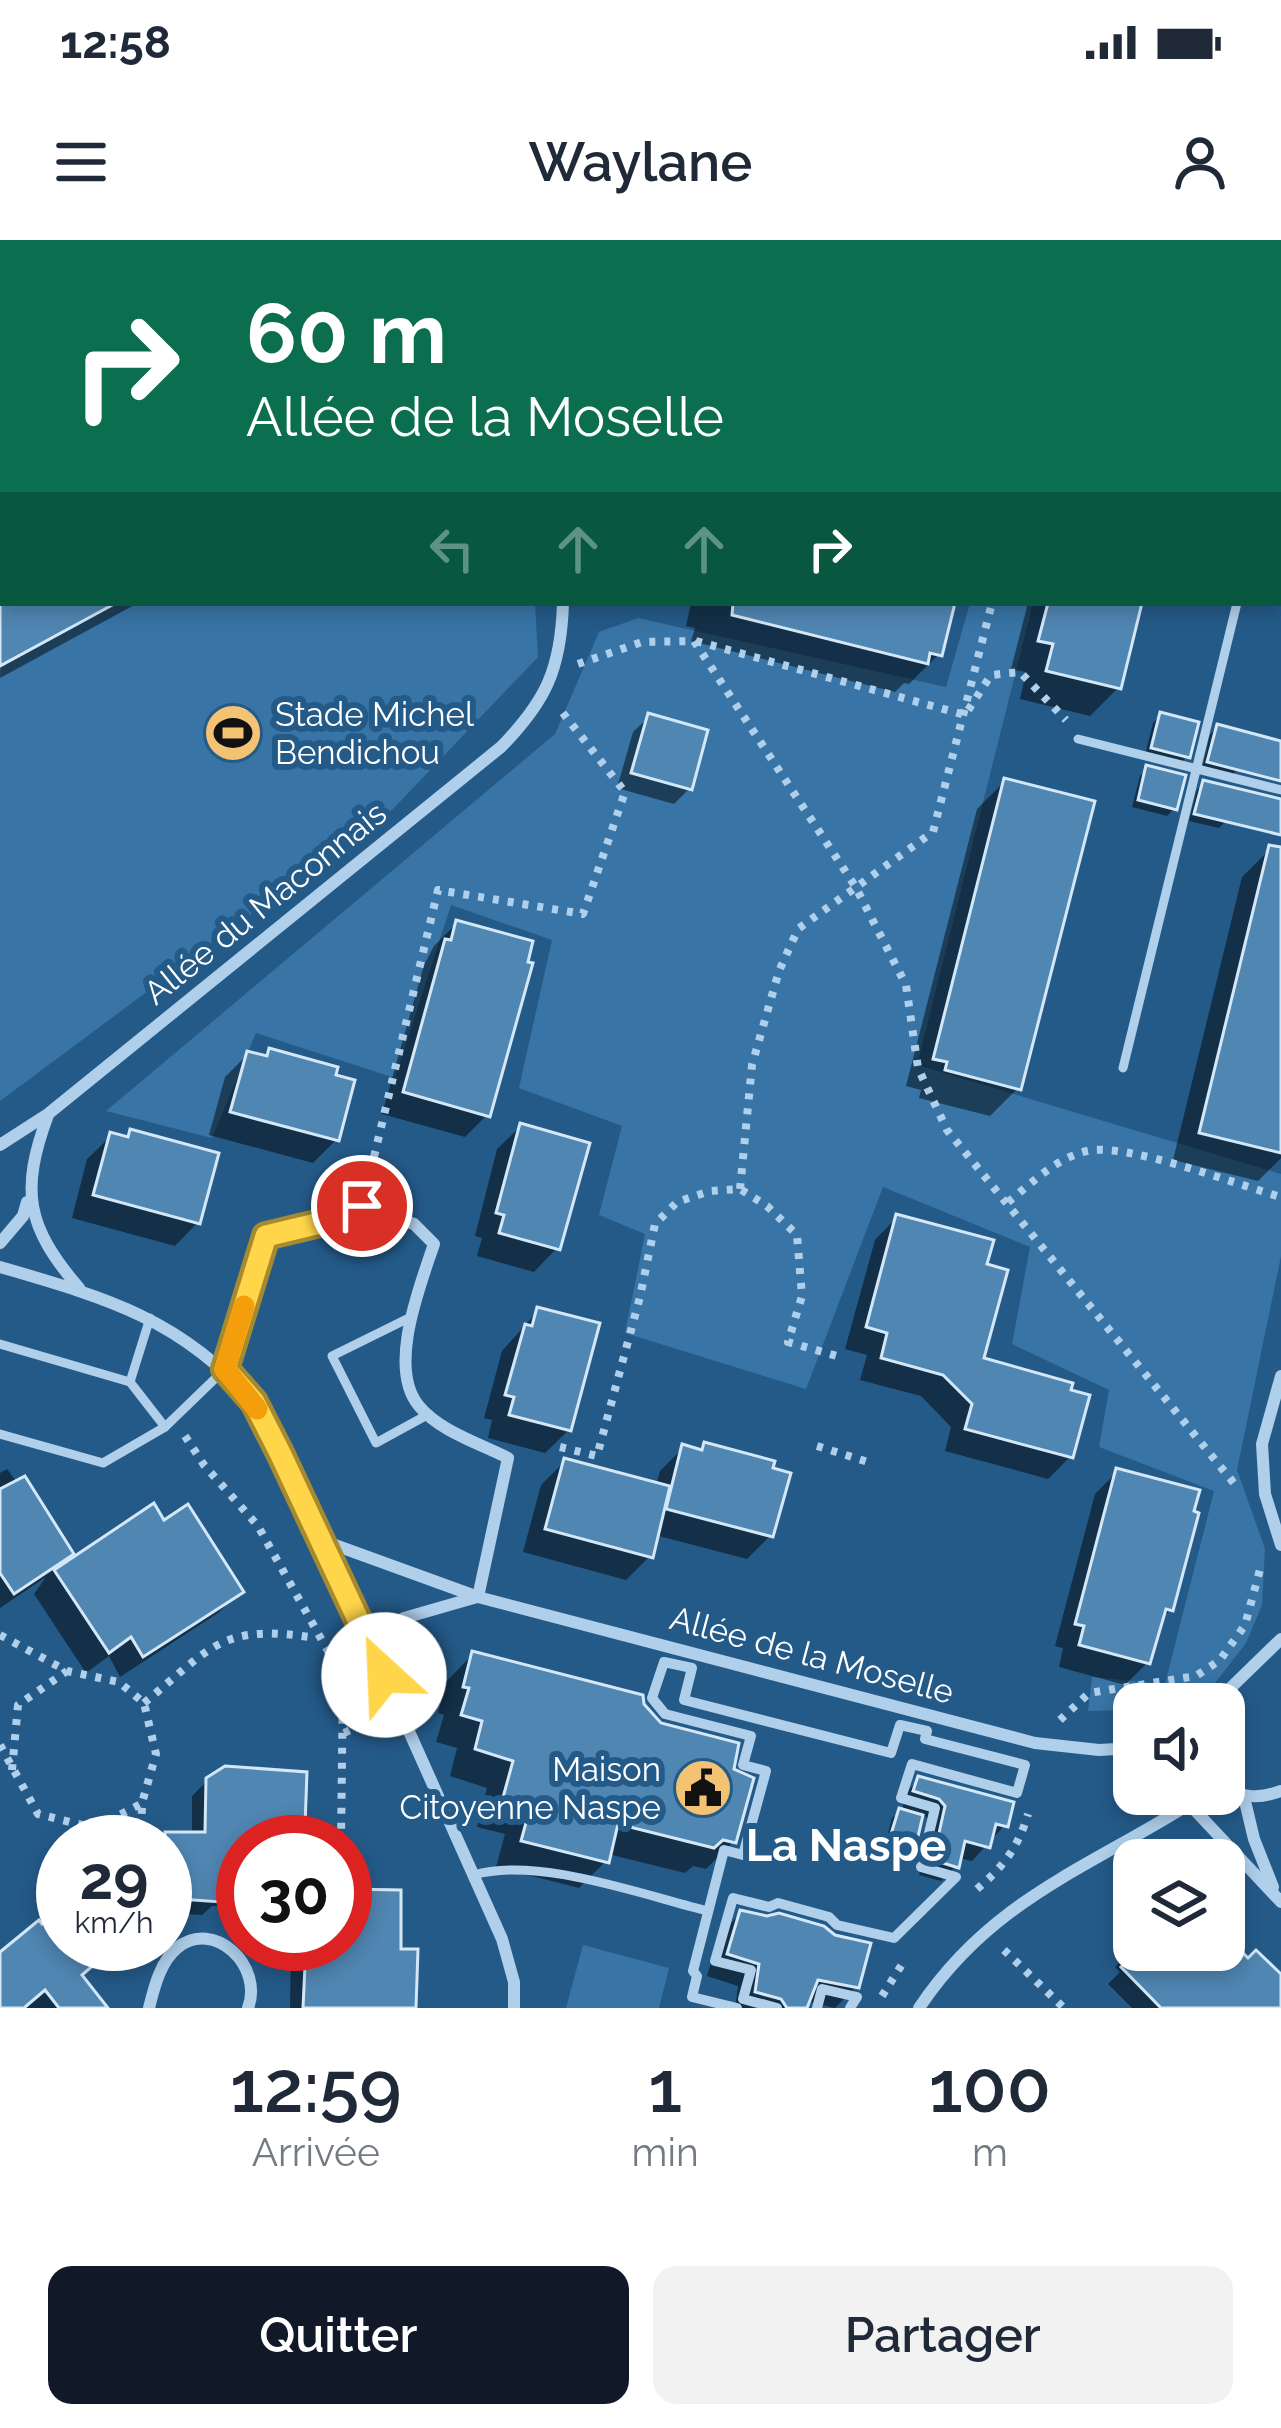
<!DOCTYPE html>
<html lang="fr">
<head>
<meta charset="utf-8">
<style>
	body { margin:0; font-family:Raleway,sans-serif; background:#f2f2f3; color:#1f2937; height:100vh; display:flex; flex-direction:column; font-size:45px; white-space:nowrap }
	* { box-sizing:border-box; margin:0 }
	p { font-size:39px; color:#747a83 }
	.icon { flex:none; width:66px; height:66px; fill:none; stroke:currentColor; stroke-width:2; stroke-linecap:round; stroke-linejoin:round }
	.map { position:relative; height:1768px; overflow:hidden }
	.drawer { display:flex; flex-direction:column; background:#fff; flex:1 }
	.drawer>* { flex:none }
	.hud { position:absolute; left:0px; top:0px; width:1281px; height:366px; box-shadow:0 6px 18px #0003; background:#0b6e4f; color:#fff; overflow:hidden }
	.controls { position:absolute; left:1113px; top:1443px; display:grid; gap:24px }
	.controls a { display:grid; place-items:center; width:132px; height:132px; border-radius:24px; background:#fff; box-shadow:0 6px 18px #0003; font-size:60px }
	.speed { position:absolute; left:36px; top:1575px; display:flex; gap:24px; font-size:60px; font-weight:700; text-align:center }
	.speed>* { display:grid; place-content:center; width:156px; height:156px; border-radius:50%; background:#fff; box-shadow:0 6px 18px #0003; line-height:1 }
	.speed small { font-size:30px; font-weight:400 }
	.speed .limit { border:18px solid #d22; background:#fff; color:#111 }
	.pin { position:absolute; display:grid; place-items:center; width:102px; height:102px; color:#fff; margin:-51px; border:6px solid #fff; border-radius:50%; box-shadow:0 3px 12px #0007 }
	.me { position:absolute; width:132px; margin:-66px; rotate:335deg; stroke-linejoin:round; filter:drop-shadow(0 0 9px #0008) }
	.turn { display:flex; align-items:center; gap:42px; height:252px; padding:0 48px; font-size:54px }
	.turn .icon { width:156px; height:156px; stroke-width:2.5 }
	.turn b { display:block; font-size:84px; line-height:102px }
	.lanes { display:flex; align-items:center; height:114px; padding:0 48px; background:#0003; justify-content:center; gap:60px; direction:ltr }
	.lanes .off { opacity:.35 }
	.eta { display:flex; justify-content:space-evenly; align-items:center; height:204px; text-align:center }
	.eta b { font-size:72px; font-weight:600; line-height:84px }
	.button { display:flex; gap:24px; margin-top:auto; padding:24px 48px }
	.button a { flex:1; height:138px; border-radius:24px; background:#111827; color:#fff; font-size:48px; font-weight:600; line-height:138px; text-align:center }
	.button a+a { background:#f2f2f3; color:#1f2937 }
	.status { display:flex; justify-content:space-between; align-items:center; height:84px; padding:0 60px; background:#fff; direction:ltr }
	.status svg { height:33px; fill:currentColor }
	header { display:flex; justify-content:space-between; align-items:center; height:156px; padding:0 48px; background:#fff; font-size:54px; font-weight:600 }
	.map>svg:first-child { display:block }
	.green { fill:#3874a5 }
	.shadow { fill:#0007 }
	.building { fill:#5086b2; stroke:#d4e7f7; stroke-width:3 }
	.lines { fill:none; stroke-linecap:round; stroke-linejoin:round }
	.path { stroke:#afcfea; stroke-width:8; stroke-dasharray:6 9; stroke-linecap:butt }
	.service { stroke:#afcfea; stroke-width:9 }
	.pedestrian { stroke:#afcfea; stroke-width:10 }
	.minor { stroke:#afcfea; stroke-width:12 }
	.route-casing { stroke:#a68a30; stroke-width:30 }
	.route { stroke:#ffd54a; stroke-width:21 }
	.slow { stroke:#f59e0b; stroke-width:21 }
	.labels { text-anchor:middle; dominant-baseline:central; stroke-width:12; stroke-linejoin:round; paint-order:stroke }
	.poi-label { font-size:33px; fill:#fff; stroke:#245a88; text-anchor:start }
	.street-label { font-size:33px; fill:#fff; stroke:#245a88 }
	.district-label { font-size:45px; font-weight:bold; fill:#fff; stroke:#245a88 }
</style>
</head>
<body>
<div class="status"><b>12:58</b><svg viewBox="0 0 49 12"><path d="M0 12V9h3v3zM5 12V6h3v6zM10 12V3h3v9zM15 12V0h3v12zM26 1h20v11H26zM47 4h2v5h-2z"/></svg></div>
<header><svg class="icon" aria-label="menu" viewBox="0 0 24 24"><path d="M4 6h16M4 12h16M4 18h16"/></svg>Waylane<svg class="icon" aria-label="person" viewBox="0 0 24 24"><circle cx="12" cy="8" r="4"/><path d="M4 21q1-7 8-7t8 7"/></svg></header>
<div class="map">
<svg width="1281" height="1768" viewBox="0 0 1281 1768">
	<rect width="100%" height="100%" fill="#245a88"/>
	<g class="green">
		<path d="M0,0L374,3H3V363H535L538,417L393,569L0,861Z"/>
		<path d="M970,363H1033L917,825L1281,934V1016L1237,1230L1265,1309L1262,1365L1246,1403L1212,1447L1174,1464H1134V1470L1088,1471L1092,1437L1165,1444L1214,1251L1099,1207L1109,1150L1012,1104L1030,1007L883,947L806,1149L625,1093L645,994L599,975L622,886L519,848L552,700L451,665L395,838L256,793L212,898L106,871L555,494L599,392L638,378L946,447Z"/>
		<path d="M583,1705L669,1728L659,1768H566Z"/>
	</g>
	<g class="shadow">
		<path d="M145,0H247L249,3H146Z"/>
		<path d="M500,0H570L555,3Z"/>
		<path d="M1204,0H1281V8L1278,11V3Z"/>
		<path d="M3,349V363H138L0,438Z"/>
		<path d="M691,363H951L939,414L909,444L904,443L895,452L691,401L695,388L686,386Z"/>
		<path d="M1028,363H1139L1118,448L1090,476L1020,459L1026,432L1011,429Z"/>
		<path d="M1161,475L1187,516L1180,524L1145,515L1153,483Z"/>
		<path d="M649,477L689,549L674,564L617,548L633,492Z"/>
		<path d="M1217,487L1238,529L1231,536L1202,529L1210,495Z"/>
		<path d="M1147,529L1174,569L1167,576L1132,567L1140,536Z"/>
		<path d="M1005,541L1018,848L990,876L919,858L921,850L906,846L977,569Z"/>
		<path d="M1204,543L1226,581L1219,588L1189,581L1197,550Z"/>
		<path d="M1270,609L1281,612V918L1258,941L1173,920L1242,637Z"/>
		<path d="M457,683L487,875L465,897L382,874L424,725L434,706Z"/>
		<path d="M270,812L336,900L313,923L209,895L225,837L248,814L263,818Z"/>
		<path d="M521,886L557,1008L534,1032L477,1016L482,998L475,996L497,909Z"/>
		<path d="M131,892L198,982L175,1006L72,978L87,919L111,896L124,899Z"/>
		<path d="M897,977L980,1120L1071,1216L1048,1239L945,1211L951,1187L921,1156L860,1140L867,1115L845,1109L875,1000Z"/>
		<path d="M538,1071L569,1190L545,1213L488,1198L492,1180L484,1178L502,1111Z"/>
		<path d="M705,1205L771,1295L747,1319L655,1295L650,1316L626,1340L523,1312L541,1245L565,1221L656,1245L660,1231L683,1208L698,1212Z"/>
		<path d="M7,1229L70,1314L58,1331L240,1352L218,1373L120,1437L109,1416L86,1433L34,1354L46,1337L0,1368V1233Z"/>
		<path d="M1117,1232L1170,1370L1160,1380L1147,1423L1125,1445L1059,1427L1063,1408L1055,1406L1095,1254Z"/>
		<path d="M473,1414L642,1466L660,1486L731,1530L733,1602L706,1629L693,1626L685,1633L608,1614L606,1621L579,1648L496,1627L505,1594L477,1587L487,1548L450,1536L457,1508L436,1502L444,1475L438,1473L446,1442Z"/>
		<path d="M919,1539L1005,1585L972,1621L958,1618L956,1626L941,1641L919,1635L931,1583L921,1571L915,1599L907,1606L886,1601L892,1578L903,1568L904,1555Z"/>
		<path d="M208,1540L303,1585L287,1600L243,1602V1667L212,1666L202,1675L165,1673V1602H156L163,1595H192V1556Z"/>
		<path d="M348,1652L398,1712L414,1768H290L291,1704H345Z"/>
		<path d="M63,1671V1704H116L79,1736L84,1768H0V1716Z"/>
		<path d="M741,1673L767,1680L857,1746L835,1768L806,1761L805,1768H735L738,1746L707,1736L719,1695Z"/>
		<path d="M1224,1698L1249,1721L1281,1738V1768H1132L1108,1744L1120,1732L1115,1727L1134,1708L1224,1710Z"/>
	</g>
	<g class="building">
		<path d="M0,363H116L0,426Z"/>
		<path d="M733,363H955L942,416L930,413L928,424L732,375Z"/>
		<path d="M1048,363H1142L1121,449L1046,431L1053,404L1038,401Z"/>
		<path d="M1160,472L1199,482L1190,518L1151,508Z"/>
		<path d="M648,473L708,490L692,550L631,533Z"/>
		<path d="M1217,484L1281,501V541L1207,522Z"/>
		<path d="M1146,525L1186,535L1177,570L1138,560Z"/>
		<path d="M1004,538L1095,561L1021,850L945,830L947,822L933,819Z"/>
		<path d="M1203,540L1281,559V595L1194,574Z"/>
		<path d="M1269,605L1281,607V913L1199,893Z"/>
		<path d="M456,680L533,701L528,722L533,723L490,877L403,852L445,699L451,700Z"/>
		<path d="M269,808L338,827L336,835L355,840L339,901L230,872L247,811L267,816Z"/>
		<path d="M520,883L590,903L560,1010L499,993L504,975L496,973Z"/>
		<path d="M130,889L219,913L200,984L93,955L110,892L128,897Z"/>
		<path d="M896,974L994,1000L987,1024L1008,1030L984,1118L1073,1143L1071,1150L1090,1155L1073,1218L965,1189L972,1164L943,1135L881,1118L887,1093L866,1087Z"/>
		<path d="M537,1067L600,1083L571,1191L509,1175L514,1157L505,1155L525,1084L532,1086Z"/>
		<path d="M704,1202L775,1221L773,1228L791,1233L773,1297L666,1269L682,1204L702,1210Z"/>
		<path d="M564,1218L670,1246L653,1318L545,1289Z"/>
		<path d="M1116,1228L1200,1250L1194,1271L1199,1273L1173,1371L1166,1369L1150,1424L1079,1405L1084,1386L1075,1384Z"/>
		<path d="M25,1236L74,1314L14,1354L0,1333V1249Z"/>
		<path d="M154,1263L164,1280L188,1264L244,1352L143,1417L131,1397L109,1413L54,1330Z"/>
		<path d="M472,1411L643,1455L644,1464L661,1483L739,1503L734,1529L754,1538L736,1603L723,1600L714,1608L618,1584L609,1623L521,1601L530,1568L502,1561L513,1521L475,1509L482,1481L461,1475L469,1448L463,1447Z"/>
		<path d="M225,1526L307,1532L305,1586H283V1602H243L240,1653L220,1652L221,1662L165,1658V1592H205L206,1538Z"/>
		<path d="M918,1536L1014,1562L1008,1587L996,1584L990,1608L965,1601L959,1628L933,1620L945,1566L939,1559L913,1551Z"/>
		<path d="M899,1568L923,1575L917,1601L891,1594Z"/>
		<path d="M346,1649L401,1650V1709H418L416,1768H303L306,1704H345Z"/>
		<path d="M63,1666V1704H118L82,1735L108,1768H59L45,1750L24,1768H0V1712L39,1680L42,1684Z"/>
		<path d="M740,1670L767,1676L779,1673L824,1686L835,1695L871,1703L859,1748L818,1740L807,1768H787L781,1759L755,1752L759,1724L727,1714Z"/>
		<path d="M1139,1710H1240L1248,1718L1256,1710L1281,1734V1768H1161L1121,1727Z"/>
	</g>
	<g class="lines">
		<g class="path">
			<path d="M1082,3L1083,0"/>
			<path d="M1278,144L1281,145"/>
			<path d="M696,401L965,475L991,435L1020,432L1066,480"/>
			<path d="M578,424L642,402L694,401L855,646L906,745L918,828L947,890L1237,1247"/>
			<path d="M367,946L438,650L583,674L625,552L559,468"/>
			<path d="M740,949L752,825L779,731L798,689L933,592L992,363"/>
			<path d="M1008,962C1032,943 1056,918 1087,911C1126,902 1238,945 1281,957"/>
			<path d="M185,1196L204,1225L258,1286L343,1438L341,1602"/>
			<path d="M817,1206L868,1222"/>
			<path d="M560,1207L597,1216L640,1057L655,984L677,962L710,951L740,949L767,966L797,995L802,1056L788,1102L844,1118"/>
			<path d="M0,1395L67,1431L119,1442L144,1463L156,1514L142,1563L141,1602"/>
			<path d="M144,1463C213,1406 222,1383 316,1398"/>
			<path d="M1060,1480L1089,1453L1196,1436L1220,1420L1245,1385L1262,1322"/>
			<path d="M344,1493L376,1478"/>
			<path d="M0,1505L38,1574L94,1588L110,1602"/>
			<path d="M12,1530L18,1465L67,1431"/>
			<path d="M94,1588L141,1564"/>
			<path d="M977,1649C1003,1627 1018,1608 1028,1574"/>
			<path d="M1004,1710L1064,1768"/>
			<path d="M882,1756L906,1718"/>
		</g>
		<g class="service">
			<path d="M164,0L165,3"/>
			<path d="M892,0L898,3"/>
			<path d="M863,3L870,0"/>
			<path d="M1078,499L1281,550"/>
			<path d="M1123,828L1237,363"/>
			<path d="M411,1077L332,1116L376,1203L429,1174"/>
			<path d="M150,1078L130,1142L165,1187"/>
			<path d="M0,1104L130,1142"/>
			<path d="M0,1194L103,1223L165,1187L225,1129"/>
			<path d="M474,1635C537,1616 643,1655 708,1671"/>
		</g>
		<g class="pedestrian">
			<path d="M737,1768L692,1757L697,1736L693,1731L724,1610L743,1615L766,1531L743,1525L751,1496L665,1474L652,1458L664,1422L692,1428L684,1460L891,1513L900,1485L927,1491L925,1499L1025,1525L1017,1553L912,1524L901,1558L935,1568L921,1627L956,1637L894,1698L837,1685L829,1677L778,1663L769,1667L733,1658L715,1721L751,1730L743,1759L777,1768"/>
			<path d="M817,1768L822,1749L857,1757L850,1768"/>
		</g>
		<g class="minor">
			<path d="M401,0L402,3"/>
			<path d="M48,875C20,951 26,986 79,1048"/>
			<path d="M0,905L48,874L501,507C546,461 561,429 563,363"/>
			<path d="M0,1003L23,976L27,962"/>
			<path d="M0,1027C103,1057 181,1078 253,1162L369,1402L502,1699L514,1742V1768"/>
			<path d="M225,1129L266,996L316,984L362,966L414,984L434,1004C420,1046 387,1128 419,1166C439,1191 481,1204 508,1218L478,1357"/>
			<path d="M1281,1136L1262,1204L1265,1254L1281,1305"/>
			<path d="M321,1300L478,1357L1035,1503L1099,1510L1134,1508"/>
			<path d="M369,1402L404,1378L477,1357"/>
			<path d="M1214,1464L1281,1399"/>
			<path d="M1224,1547C1245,1558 1259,1559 1281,1551"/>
			<path d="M1244,1557L1254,1599L1273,1647"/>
			<path d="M1190,1565L1281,1662"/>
			<path d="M149,1768C154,1748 160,1722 177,1708C214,1678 264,1726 248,1768"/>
			<path d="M919,1768C995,1654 1098,1625 1205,1554"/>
		</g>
	</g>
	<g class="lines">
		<g class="route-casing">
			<path id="route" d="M362,966L316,984L266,996L225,1129L254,1162L280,1213L384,1435"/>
		</g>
		<use href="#route" class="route"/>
		<path class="slow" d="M244,1066L225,1129L257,1169"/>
	</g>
	<defs>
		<g id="stadium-disc" transform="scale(3)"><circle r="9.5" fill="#f4c273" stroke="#245a88"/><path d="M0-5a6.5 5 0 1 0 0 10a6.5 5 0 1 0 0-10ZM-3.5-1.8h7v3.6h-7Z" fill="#111"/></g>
		<g id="civic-disc" transform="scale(3)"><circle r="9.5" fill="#f4c273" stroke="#245a88"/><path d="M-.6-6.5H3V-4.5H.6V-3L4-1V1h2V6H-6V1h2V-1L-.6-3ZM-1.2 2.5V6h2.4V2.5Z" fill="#111"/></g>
	</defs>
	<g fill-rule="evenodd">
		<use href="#stadium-disc" x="233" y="493"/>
		<use href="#civic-disc" x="703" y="1548"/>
	</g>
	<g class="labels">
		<g class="poi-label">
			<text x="275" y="474">Stade Michel<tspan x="275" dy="38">Bendichou</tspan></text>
			<text x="661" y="1529" text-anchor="end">Maison<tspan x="661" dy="38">Citoyenne Naspe</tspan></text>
		</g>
		<g class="street-label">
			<text transform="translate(265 663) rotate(-39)">Allée du Maconnais</text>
			<text transform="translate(812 1415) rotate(15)">Allée de la Moselle</text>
		</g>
		<g class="district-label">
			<text x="846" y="1605">La Naspe</text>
		</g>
	</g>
</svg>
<div class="controls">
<a><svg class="icon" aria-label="sound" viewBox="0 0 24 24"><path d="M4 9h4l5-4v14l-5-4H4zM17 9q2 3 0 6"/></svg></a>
<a><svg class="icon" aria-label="layers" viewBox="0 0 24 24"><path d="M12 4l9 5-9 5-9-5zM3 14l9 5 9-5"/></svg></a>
</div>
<div class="speed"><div>29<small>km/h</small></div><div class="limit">30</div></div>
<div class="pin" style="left:362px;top:966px;background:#d93025"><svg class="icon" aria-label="arrive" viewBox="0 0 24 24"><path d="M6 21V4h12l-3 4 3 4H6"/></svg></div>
<svg class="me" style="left:384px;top:1435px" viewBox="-20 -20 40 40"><circle r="19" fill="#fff"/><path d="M0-13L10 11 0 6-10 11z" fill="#ffd54a"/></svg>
<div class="hud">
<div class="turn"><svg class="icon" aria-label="right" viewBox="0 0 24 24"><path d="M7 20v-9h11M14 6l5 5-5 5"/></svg><div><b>60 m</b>Allée de la Moselle</div></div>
<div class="lanes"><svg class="icon off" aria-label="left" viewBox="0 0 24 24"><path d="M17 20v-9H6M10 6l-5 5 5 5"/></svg><svg class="icon off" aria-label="ahead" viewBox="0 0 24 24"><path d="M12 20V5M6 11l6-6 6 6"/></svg><svg class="icon off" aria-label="ahead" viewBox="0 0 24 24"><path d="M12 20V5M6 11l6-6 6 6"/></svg><svg class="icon" aria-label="right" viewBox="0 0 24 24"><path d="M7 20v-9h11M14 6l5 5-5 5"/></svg></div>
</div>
</div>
<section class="drawer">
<div class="eta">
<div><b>12:59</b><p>Arrivée</p></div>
<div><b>1</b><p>min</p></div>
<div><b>100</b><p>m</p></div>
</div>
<div class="button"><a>Quitter</a><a>Partager</a></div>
</section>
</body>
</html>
